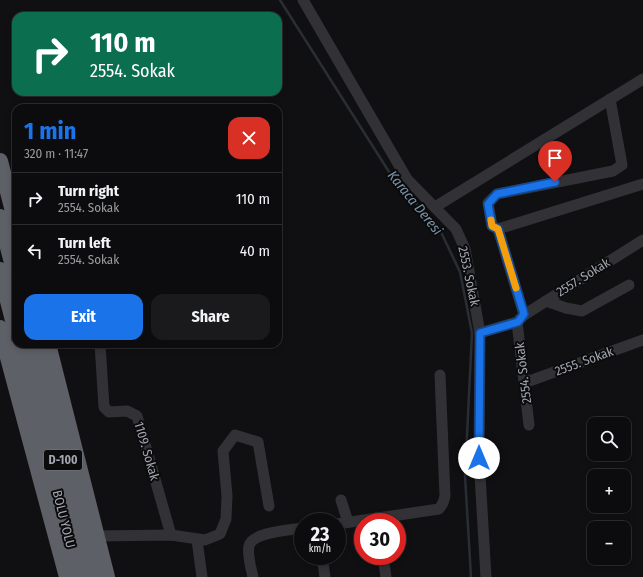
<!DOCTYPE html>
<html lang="en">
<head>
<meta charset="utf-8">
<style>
	body { margin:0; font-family:"Fira Sans Condensed",sans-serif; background:#1a1a1c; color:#f1f3f6; height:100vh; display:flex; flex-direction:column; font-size:15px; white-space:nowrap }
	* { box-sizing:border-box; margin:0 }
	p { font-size:13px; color:#9a9b9e }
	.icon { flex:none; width:22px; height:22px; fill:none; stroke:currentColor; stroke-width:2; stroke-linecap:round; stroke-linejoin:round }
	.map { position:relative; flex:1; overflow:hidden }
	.side { position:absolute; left:12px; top:104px; width:270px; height:244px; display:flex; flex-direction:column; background:#0c0c0e; border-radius:12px; box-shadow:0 2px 6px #0003,0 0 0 1px #2c2c2e }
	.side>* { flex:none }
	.guide { position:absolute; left:12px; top:12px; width:270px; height:84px; border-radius:12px; box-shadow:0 2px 6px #0003,0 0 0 1px #2c2c2e; background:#0b6e4f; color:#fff; overflow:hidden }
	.fabs { position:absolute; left:587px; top:417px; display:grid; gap:8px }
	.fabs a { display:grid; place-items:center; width:44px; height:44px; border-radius:8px; background:#0c0c0e; box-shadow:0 2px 6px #0003,0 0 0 1px #2c2c2e; font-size:20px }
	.speed { position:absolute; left:294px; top:513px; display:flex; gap:8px; font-size:20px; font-weight:700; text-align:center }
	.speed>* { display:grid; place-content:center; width:52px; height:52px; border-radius:50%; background:#0c0c0e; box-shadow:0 2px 6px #0003,0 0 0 1px #2c2c2e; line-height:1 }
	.speed small { font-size:10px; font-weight:400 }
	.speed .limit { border:6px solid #d22; background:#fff; color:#111 }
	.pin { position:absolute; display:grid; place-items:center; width:34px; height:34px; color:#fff; margin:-41px -17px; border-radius:50% 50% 50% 0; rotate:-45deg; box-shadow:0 0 4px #0007 }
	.pin .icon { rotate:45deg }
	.me { position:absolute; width:44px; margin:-22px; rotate:0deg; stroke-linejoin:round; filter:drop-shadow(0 0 3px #0008) }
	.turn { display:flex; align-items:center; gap:14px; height:84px; padding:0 12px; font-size:18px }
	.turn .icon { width:52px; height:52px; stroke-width:2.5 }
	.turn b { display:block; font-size:28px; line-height:34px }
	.round { display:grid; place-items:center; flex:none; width:42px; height:42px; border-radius:12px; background:#1a1a1c }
	.headline { display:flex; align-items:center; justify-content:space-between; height:68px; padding:0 12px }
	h1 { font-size:24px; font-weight:700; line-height:30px; color:#1a73e8 }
	.primary-button { display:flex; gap:8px; margin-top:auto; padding:8px 12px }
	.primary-button a { flex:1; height:46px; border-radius:12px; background:#1a73e8; color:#fff; font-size:16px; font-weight:700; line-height:46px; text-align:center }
	.primary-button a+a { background:#1a1a1c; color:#f1f3f6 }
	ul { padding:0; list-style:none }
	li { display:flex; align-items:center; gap:12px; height:52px; padding:0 12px; border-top:1px solid #2c2c2e }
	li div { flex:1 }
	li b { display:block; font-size:15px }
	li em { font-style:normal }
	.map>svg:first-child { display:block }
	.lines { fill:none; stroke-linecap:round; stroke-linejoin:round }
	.stream { stroke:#282e34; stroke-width:2.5 }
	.minor { stroke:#323236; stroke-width:11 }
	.highway { stroke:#5e6067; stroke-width:16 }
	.route-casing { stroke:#114b97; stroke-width:10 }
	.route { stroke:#1a73e8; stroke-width:7 }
	.slow { stroke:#f59e0b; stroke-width:7 }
	.labels { text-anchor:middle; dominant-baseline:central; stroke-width:4; stroke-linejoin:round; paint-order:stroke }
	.shield { fill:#0b0b0c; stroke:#757880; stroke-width:1 }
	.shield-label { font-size:12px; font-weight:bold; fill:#a2a6b1 }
	.street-label { font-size:13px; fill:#a2a6b1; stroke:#0b0b0c }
	.water-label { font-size:14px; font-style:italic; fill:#7b93ab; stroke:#0b0b0c }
</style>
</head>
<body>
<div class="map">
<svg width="643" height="577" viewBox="0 0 643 577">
	<rect width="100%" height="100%" fill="#101012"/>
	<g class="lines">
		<path class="stream" d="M280,0L391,175L440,230L460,272L472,333L465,476L471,577"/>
		<g class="minor">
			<path d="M303,0L407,179L456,229L465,249L480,333L479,458L486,577"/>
			<path d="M435,207L643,79"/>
			<path d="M498,229L492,226L488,203L497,194L613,171L622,165L610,99"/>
			<path d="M498,229L643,184"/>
			<path d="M546,301L566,308L582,311L629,285"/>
			<path d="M524,315L643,240"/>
			<path d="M517,322L529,425"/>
			<path d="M480,333L517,322L524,315L498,229"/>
			<path d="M100,344L104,407L109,412L127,411L137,416L171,535"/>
			<path d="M524,383L643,340"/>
			<path d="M341,500L348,522"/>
			<path d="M337,524L439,509L443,503L445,496L440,375"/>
			<path d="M97,536L171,535L205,540L220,534L226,519L227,496L223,451L235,435L258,442L269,506"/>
			<path d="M197,540L202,577"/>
			<path d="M322,556L325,577"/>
			<path d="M383,556L386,577"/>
			<path d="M253,577C251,568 247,555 249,546C252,532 291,530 303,528"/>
		</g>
		<g class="highway">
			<path d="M0,161L16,223"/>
			<path d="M0,217L16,278"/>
			<path d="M0,270L16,332"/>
			<path d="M0,328L67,577"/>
			<path d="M19,344L79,577"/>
			<path d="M33,344L93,577"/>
			<path d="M48,344L107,577"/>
		</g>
	</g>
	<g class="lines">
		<g class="route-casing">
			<path id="route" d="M479,458L480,333L518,322L524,314L498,229L492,226L488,204L497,194L555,182"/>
		</g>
		<use href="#route" class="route"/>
		<path class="slow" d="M491,220L492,226L498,229L516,288"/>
	</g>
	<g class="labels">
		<rect class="shield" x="44" y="450" width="38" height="20" rx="3"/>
		<g class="shield-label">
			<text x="63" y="460">D-100</text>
		</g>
		<g class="street-label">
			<text transform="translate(469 276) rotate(78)">2553. Sokak</text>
			<text transform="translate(583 277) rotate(-32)">2557. Sokak</text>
			<text transform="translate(584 361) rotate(-20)">2555. Sokak</text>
			<text transform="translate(523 373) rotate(-97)">2554. Sokak</text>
			<text transform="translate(147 451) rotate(74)">1109. Sokak</text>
			<text transform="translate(64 519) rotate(76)">BOLU YOLU</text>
		</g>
		<g class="water-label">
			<text transform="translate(415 203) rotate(51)">Karaca Deresi</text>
		</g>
	</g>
</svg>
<div class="fabs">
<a><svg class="icon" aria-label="search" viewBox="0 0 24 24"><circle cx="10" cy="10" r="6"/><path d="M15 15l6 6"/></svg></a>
<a>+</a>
<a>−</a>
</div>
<div class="speed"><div>23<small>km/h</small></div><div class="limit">30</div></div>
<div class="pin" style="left:555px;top:182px;background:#d93025"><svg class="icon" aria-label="arrive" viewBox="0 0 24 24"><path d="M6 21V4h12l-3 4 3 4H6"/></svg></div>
<svg class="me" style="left:479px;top:458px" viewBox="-20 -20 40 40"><circle r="19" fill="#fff"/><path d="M0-13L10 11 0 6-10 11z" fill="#1a73e8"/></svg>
<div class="guide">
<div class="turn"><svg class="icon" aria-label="right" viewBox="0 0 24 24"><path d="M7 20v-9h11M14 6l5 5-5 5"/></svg><div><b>110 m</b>2554. Sokak</div></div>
</div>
<section class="side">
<div class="headline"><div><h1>1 min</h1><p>320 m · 11:47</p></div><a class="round" style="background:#d93025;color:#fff"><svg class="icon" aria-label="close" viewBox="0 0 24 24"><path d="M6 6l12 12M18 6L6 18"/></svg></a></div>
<ul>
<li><svg class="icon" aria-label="right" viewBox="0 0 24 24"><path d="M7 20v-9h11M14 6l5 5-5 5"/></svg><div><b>Turn right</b><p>2554. Sokak</p></div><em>110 m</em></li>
<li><svg class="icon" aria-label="left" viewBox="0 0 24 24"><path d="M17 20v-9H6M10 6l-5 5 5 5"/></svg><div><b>Turn left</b><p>2554. Sokak</p></div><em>40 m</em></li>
</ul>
<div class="primary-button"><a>Exit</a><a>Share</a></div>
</section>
</div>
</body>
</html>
